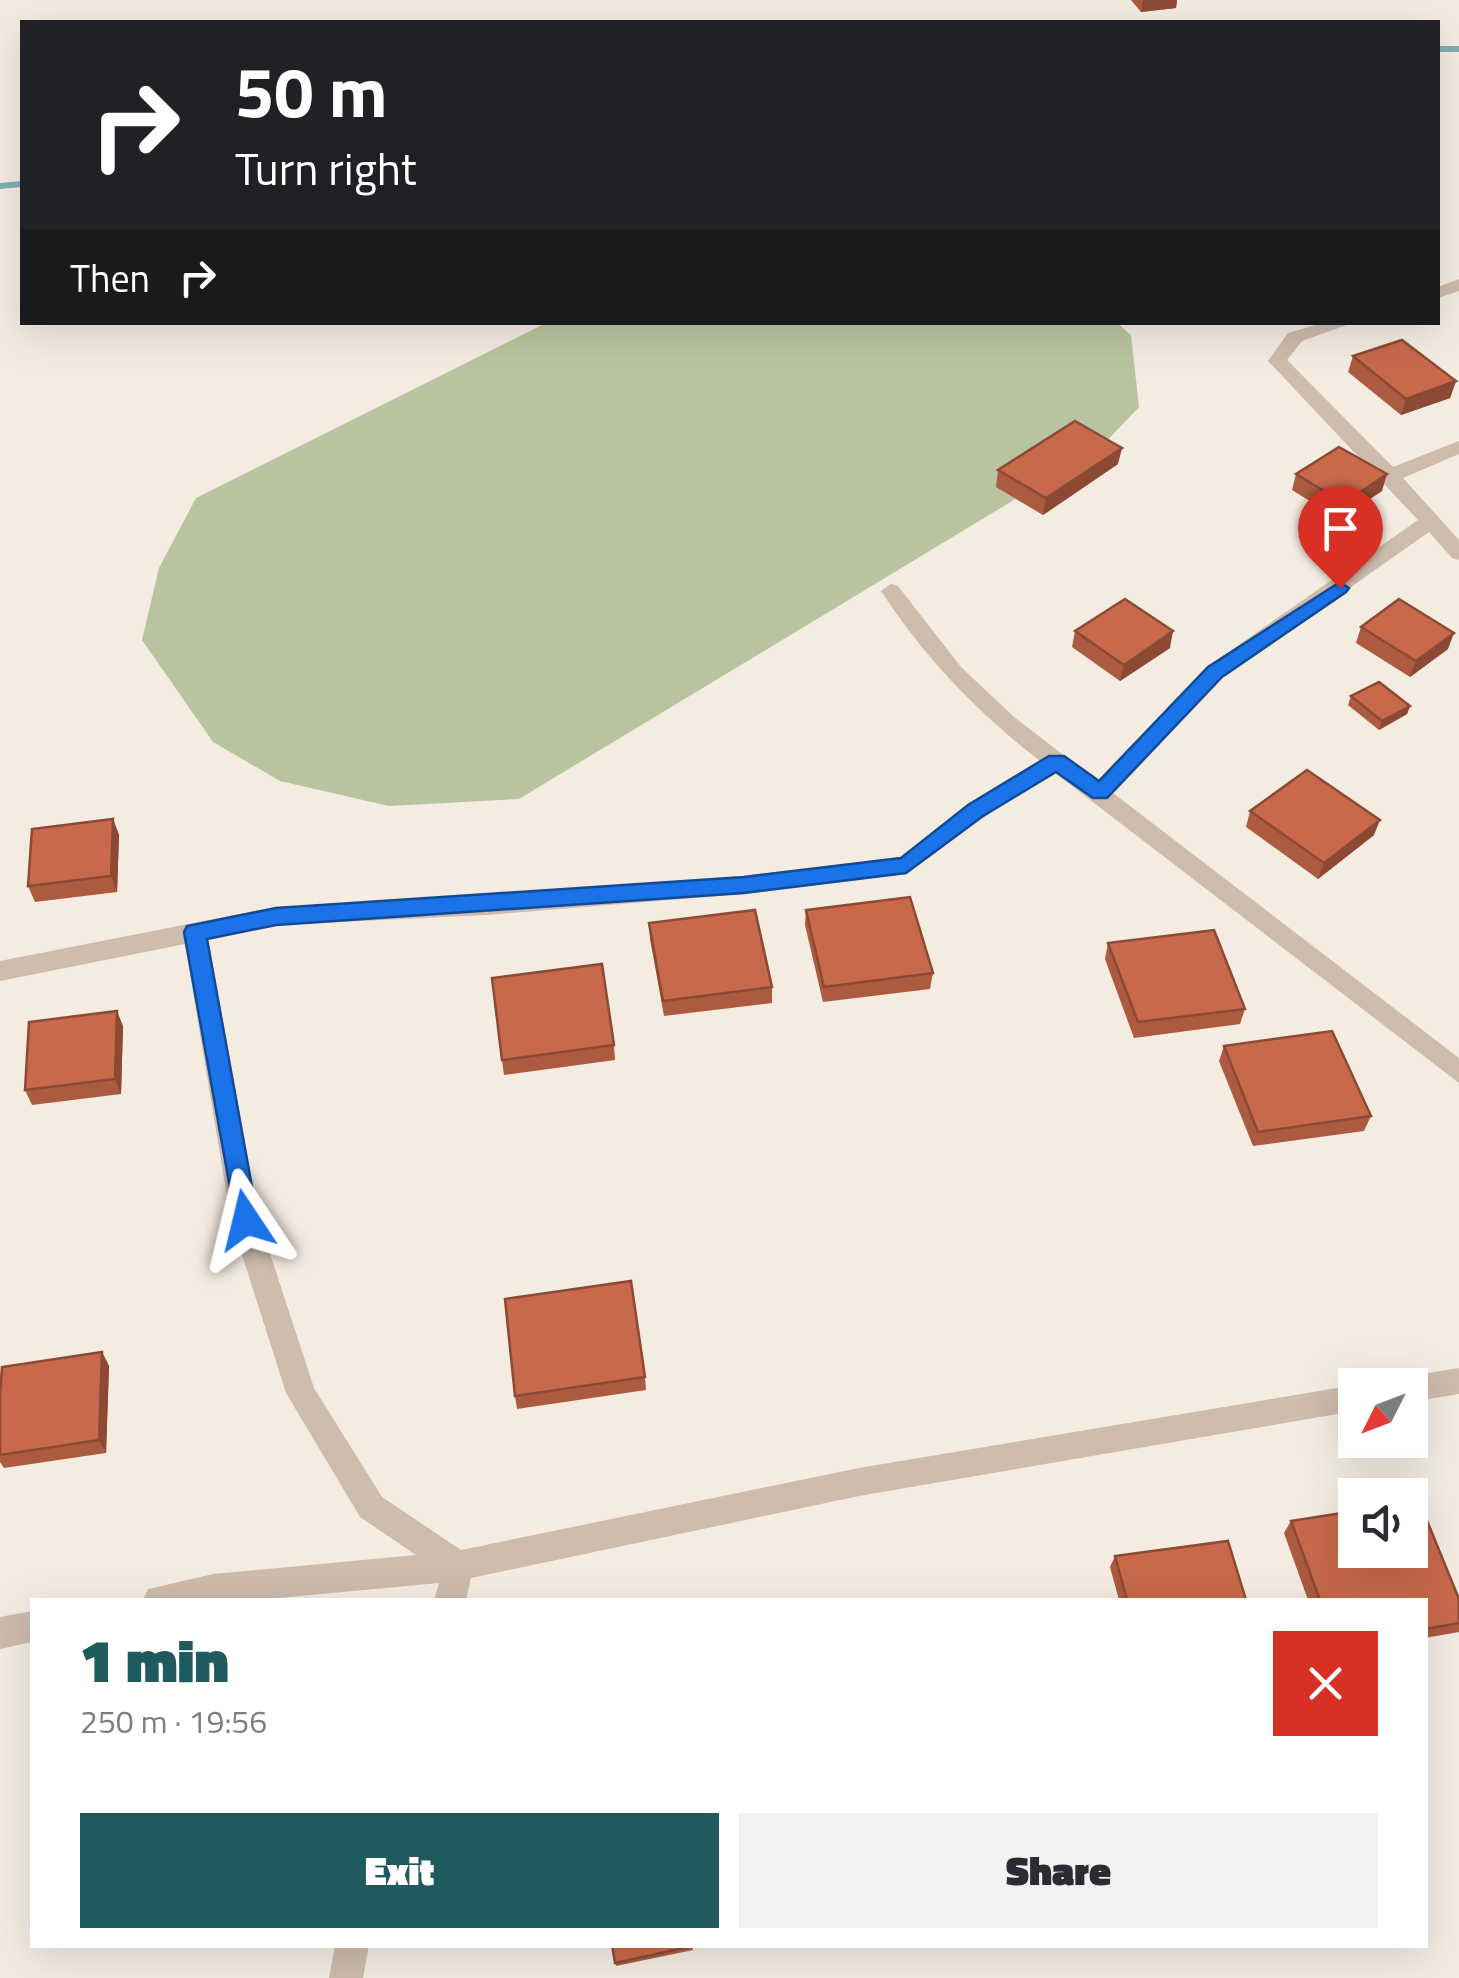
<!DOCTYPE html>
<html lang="en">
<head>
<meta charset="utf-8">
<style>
	body { margin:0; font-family:"Titillium Web",sans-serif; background:#f2f2f3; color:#2b2b33; height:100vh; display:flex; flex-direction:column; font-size:38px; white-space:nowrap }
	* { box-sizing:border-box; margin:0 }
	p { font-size:32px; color:#7c7c81 }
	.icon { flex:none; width:55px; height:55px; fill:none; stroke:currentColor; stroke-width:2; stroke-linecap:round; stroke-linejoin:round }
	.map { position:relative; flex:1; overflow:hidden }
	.drawer { position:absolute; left:30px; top:1598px; width:1398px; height:350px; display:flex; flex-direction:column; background:#fff; border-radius:0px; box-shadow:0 10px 40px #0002 }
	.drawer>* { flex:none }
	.top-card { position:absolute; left:20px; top:20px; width:1420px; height:305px; border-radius:0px; box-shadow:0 10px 40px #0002; background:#202124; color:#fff; overflow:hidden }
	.needle { width:65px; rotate:228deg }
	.controls { position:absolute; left:1338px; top:1368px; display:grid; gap:20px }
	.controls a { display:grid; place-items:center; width:90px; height:90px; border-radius:0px; background:#fff; box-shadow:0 10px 40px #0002; font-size:50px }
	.pin { position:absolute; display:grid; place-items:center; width:85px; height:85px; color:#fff; margin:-102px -42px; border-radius:50% 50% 50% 0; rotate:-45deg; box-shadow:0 0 10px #0007 }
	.pin .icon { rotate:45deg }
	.me { position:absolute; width:110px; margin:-55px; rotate:350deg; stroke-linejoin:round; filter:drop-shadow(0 0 8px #0008) }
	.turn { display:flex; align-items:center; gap:35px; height:210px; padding:0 50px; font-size:45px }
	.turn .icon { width:130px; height:130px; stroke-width:2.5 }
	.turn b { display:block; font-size:70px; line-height:85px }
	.then { display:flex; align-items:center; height:95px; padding:0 50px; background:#0003; gap:20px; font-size:38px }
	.round { display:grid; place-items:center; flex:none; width:105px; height:105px; border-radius:0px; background:#f2f2f3 }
	.overview { display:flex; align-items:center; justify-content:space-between; height:170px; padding:0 50px }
	h1 { font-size:60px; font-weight:800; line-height:75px; color:#1f5a5e }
	.action { display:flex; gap:20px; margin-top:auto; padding:20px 50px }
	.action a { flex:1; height:115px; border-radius:0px; background:#1f5a5e; color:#fff; font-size:40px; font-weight:800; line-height:115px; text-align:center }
	.action a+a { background:#f2f2f3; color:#2b2b33 }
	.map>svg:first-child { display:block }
	.green { fill:#b8c4a0 }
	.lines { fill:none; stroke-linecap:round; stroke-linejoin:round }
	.stream { fill:#7fb0b2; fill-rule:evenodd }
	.minor { fill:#cdbbac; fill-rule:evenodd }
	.wall { fill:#ac5a40 }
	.shaded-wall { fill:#8c4a34 }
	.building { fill:#c8694b; stroke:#8c4a34; stroke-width:2.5 }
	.route { fill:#1a73e8; stroke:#114b97; stroke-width:2.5 }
</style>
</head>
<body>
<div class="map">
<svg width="1459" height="1978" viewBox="0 0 1459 1978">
	<rect width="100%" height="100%" fill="#f4ebe1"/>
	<path class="green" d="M1116,322L1131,335L1139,407L1100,448L519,799L389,806L280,781L213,742L142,640L159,568L196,498L546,323Z"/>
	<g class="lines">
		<g class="stream">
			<rect x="1438" y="46" width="21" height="6"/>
			<path d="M22,181V187L0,189V183Z"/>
		</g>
		<g class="minor">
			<path d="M1459,279V291L1438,298V287Z"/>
			<path d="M1325,322H1355L1302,341L1287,360L1393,467L1459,441V454L1403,478L1459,540V560L1452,558L1429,532L1223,677L1113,793L1459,1058V1083L1055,773L984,817L906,874L743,894L487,915L275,925L208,939L259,1220L314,1388L382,1497L461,1550L859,1468L1355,1385V1411L859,1496L471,1578L466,1600H434L439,1583L257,1600H143L148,1589L213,1574L416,1555L360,1517L286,1393L231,1220L185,944L0,981V961L275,907L487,897L743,876L900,857L968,805L1040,761C977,712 924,657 881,591L891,584L898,586L961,667L1014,717L1097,781L1207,667L1418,520L1268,361L1288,333Z"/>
			<path d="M1459,1368V1394L1410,1402V1385H1397L1410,1376Z"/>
			<path d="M32,1611V1642L0,1649V1617Z"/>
			<path d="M335,1945H369L363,1978H329Z"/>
		</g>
	</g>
	<g class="wall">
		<path d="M1131,0H1177L1176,8L1141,12Z"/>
		<path d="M1353,356L1456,381L1450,398L1401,415L1348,372Z"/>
		<path d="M1118,464L1043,515L996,487L998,470Z"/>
		<path d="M1296,474L1382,491L1339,519L1292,490Z"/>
		<path d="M1361,627L1448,649L1410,677L1356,643Z"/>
		<path d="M1075,631L1170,648L1120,681L1072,647Z"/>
		<path d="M1351,696L1410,706L1407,714L1379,730L1348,705Z"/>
		<path d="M1250,811L1374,835L1318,879L1246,827Z"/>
		<path d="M113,819L119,835L117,892L35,902L28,886Z"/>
		<path d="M806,910L933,973L930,989L823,1002L805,925Z"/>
		<path d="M649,923L772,987V1003L664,1016L650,939Z"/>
		<path d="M1108,943L1245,1009L1240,1024L1134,1038L1105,959Z"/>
		<path d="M123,1026L121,1094L32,1105L25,1090Z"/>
		<path d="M614,1045L615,1060L504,1075L502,1060Z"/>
		<path d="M1224,1046L1371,1116L1364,1131L1253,1146L1219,1061Z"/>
		<path d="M102,1352L109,1366L106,1453L4,1468L0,1462V1394Z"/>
		<path d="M645,1377L646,1390L517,1409L515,1396Z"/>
		<path d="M1291,1521L1459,1599V1632L1425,1638V1600H1308L1284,1533Z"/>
		<path d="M1115,1556L1246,1600H1119L1110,1567Z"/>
		<path d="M612,1945H692L693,1950L616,1966Z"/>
	</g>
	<g class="shaded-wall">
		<path d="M1143,0H1177L1176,8L1141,12Z"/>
		<path d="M1456,381L1450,398L1401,415L1406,399Z"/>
		<path d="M1122,448L1118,464L1043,515L1046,498Z"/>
		<path d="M1387,474L1382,491L1339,519L1344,503Z"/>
		<path d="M1173,631L1170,648L1120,681L1124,665Z"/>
		<path d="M1454,633L1448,649L1410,677L1416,661Z"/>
		<path d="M1410,706L1407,714L1379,730L1382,721Z"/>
		<path d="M113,819L119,835L117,892L111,876Z"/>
		<path d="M1380,820L1374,835L1318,879L1324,863Z"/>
		<path d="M117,1011L123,1026L121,1094L115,1079Z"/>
		<path d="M102,1352L109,1366L106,1453L99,1440Z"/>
	</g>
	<g class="building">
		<path d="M1402,340L1456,381L1406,399L1353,356Z"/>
		<path d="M1075,421L1122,448L1046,498L998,470Z"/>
		<path d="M1339,447L1387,474L1344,503L1296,474Z"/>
		<path d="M1125,599L1173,631L1124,665L1075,631Z"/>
		<path d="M1399,599L1454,633L1416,661L1361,627Z"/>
		<path d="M1379,682L1410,706L1382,721L1351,696Z"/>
		<path d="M1307,770L1380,820L1324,863L1250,811Z"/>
		<path d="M113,819L111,876L28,886L32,829Z"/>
		<path d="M910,897L933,973L824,987L806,910Z"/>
		<path d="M755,910L772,987L663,1001L649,923Z"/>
		<path d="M1214,930L1245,1009L1138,1022L1108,943Z"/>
		<path d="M602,964L614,1045L502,1060L492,978Z"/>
		<path d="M117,1011L115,1079L25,1090L29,1022Z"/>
		<path d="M1332,1031L1371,1116L1258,1132L1224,1046Z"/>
		<path d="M631,1281L645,1377L515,1396L505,1299Z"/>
		<path d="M102,1352L99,1440L0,1455V1394L2,1367Z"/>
		<path d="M1419,1501L1459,1599V1623L1425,1629V1600H1320L1291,1521L1355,1511V1550H1410V1502Z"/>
		<path d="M1228,1541L1246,1600H1127L1115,1556Z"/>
		<path d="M612,1945H692L693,1946L615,1963Z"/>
	</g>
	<path class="route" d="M1340,582L1349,588L1346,592L1222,677L1107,798H1093L1056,772L983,816L906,873L744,893L276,925L207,939L258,1220L254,1227H237L184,932L187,926L276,908L744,877L901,858L968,805L1049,756H1064L1099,781L1208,667Z"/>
</svg>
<div class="controls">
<a><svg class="needle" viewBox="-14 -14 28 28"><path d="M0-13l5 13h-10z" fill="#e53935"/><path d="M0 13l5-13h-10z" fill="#7c7c81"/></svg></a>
<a><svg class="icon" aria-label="sound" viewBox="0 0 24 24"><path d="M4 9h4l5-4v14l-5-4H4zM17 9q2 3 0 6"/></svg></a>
</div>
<div class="pin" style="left:1340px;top:588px;background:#d93025"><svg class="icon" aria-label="arrive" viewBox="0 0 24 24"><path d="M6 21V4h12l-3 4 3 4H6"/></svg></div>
<svg class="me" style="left:246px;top:1220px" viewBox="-20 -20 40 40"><path d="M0-17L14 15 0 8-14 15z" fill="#1a73e8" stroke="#fff" stroke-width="4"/></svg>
<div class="top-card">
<div class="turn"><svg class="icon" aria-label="right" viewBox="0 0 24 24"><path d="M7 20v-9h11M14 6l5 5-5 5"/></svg><div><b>50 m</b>Turn right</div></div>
<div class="then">Then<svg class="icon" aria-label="right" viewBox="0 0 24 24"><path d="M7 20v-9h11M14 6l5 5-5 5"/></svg></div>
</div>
<section class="drawer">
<div class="overview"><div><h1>1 min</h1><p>250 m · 19:56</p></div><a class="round" style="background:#d93025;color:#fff"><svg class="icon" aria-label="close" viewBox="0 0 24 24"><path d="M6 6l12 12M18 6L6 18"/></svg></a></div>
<div class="action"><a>Exit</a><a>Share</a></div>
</section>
</div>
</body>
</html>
